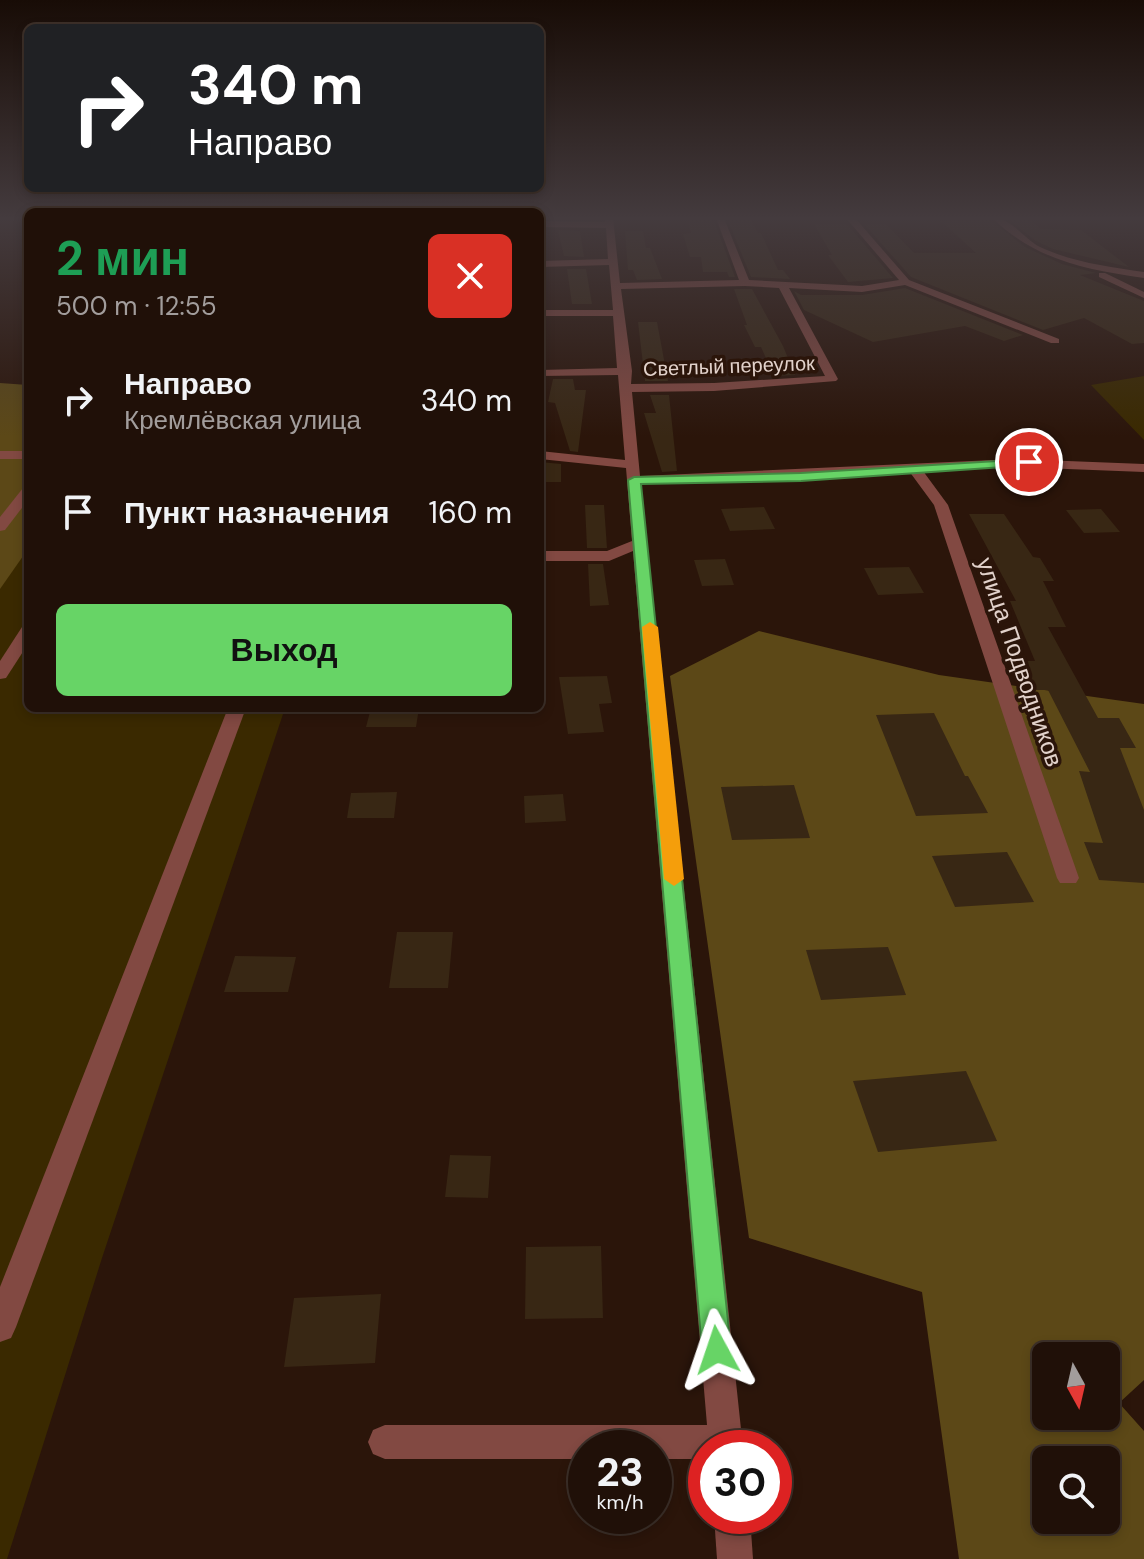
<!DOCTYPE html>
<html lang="ru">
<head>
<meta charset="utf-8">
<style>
	body { margin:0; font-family:"DM Sans",sans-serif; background:#2d1e16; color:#f1f3f6; height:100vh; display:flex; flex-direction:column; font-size:30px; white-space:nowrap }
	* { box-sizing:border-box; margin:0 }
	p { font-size:26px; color:#a29d9c }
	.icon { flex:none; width:44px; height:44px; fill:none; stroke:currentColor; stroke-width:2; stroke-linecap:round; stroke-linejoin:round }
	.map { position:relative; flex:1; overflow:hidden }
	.side { position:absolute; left:24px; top:208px; width:520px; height:504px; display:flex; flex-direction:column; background:#201008; border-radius:12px; box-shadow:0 4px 12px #0003,0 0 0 2px #3d3029 }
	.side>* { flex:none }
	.hud { position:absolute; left:24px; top:24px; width:520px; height:168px; border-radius:12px; box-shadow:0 4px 12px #0003,0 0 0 2px #3d3029; background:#202124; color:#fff; overflow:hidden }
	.needle { width:52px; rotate:172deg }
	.controls { position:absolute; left:1032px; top:1342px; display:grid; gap:16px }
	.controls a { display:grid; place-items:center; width:88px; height:88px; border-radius:12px; background:#201008; box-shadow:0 4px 12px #0003,0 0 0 2px #3d3029; font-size:40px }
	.speed { position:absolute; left:568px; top:1430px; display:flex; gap:16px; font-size:40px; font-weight:700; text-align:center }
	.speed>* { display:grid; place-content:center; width:104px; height:104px; border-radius:50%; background:#201008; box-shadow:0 4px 12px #0003,0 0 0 2px #3d3029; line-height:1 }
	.speed small { font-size:20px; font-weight:400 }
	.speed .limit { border:12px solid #d22; background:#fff; color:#111 }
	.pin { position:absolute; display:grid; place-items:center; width:68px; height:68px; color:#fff; margin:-34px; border:4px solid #fff; border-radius:50%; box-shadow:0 2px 8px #0007 }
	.me { position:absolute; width:88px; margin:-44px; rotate:355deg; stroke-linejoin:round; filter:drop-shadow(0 0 6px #0008) }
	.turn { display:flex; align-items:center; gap:28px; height:168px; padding:0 32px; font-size:36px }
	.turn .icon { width:104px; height:104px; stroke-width:2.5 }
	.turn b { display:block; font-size:56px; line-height:68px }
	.round { display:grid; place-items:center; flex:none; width:84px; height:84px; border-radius:12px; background:#2d1e16 }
	.summary { display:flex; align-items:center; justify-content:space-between; height:136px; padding:0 32px }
	h1 { font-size:48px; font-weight:700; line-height:60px; color:#1e9e55 }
	.cta { display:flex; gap:16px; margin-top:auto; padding:16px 32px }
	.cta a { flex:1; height:92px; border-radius:12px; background:#67d466; color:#111; font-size:32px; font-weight:700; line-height:92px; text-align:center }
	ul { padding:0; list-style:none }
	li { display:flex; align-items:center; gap:24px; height:112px; padding:0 32px }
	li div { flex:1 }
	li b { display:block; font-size:30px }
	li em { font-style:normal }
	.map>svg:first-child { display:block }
	.green { fill:#3a2900 }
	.forest { fill:#5c4817; fill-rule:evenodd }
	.building { fill:#382714 }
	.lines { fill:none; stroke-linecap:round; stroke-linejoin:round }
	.minor { fill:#824942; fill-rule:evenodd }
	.route { fill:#67d466; stroke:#438a42; stroke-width:2 }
	.slow { fill:#f59e0b }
	.labels { text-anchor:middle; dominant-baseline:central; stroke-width:7; stroke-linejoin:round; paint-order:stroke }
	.far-street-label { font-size:20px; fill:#e2d2cb; stroke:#2b150a }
	.street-label { font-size:24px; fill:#e2d2cb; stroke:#2b150a }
</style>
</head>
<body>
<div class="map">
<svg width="1144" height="1559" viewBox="0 0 1144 1559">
	<rect width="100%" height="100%" fill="#2b150a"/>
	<g class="green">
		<path d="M1144,376V440L1091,385Z"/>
		<path d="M28,535V708H285L102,1258L7,1559H0V572Z"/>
	</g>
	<g class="forest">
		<path d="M0,383L28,385V549L0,589Z"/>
		<path d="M759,631L939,675L1144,704V1380L1119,1403L1144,1431V1559H959L922,1292L749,1238L670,676ZM1046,1356H1106V1416H1046ZM1046,1460H1106V1520H1046Z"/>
	</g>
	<g class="building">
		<path d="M687,218H713L735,277H729L727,272H703L701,257H690L683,234L691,233Z"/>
		<path d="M727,218H750L758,233H761L778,270H783L790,279L751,277Z"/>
		<path d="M1029,219L1041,229L1081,230L1129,267L1053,249L1036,241L1009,220Z"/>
		<path d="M990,220L1025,247L1062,264L1096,273L1080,275L1144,301V343L1132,344L1084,318L1043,330L911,277L864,224H886L914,253H976L941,221Z"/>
		<path d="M814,224H847L893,278L848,282L828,255H832Z"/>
		<path d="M558,230L580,231L584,257L564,256Z"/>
		<path d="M625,231H643L646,248H650L662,279L637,280L633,270H628Z"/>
		<path d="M567,269H586L592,304H572Z"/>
		<path d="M905,288L1023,335L1004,341L965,326L873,342L804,310L794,291L801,295H862Z"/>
		<path d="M734,289H752L783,346L795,375L774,376L761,347H755L744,325H747Z"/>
		<path d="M638,322H657L668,381H645Z"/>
		<path d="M553,379H573L575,390H586L578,452L570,451L555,403L548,402Z"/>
		<path d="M650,395H669L677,471L662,472L644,413H656Z"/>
		<path d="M540,462L561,464V482H540Z"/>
		<path d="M585,505H604L607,548H587Z"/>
		<path d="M764,507L775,529L730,531L721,509Z"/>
		<path d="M1101,509L1120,532L1084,533L1066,510Z"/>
		<path d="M969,514H1004L1033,557L1040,558L1054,581H1043L1066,627H1048L1098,718H1119L1136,748H1120L1144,810V883L1099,880L1084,842L1103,843L1079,771L1090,772L1048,690H1023L1009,661H1035L1010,601H1016Z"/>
		<path d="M725,559L734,585L702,586L694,560Z"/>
		<path d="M588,564H603L609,605L590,606Z"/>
		<path d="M909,567L924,593L878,595L864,568Z"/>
		<path d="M607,676L612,703L599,704L604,732L568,734L559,677Z"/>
		<path d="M371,708H419L416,727H366Z"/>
		<path d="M934,713L965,776H968L988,813L916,816L876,715Z"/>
		<path d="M794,785L810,838L732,840L721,787Z"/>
		<path d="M397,792L394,818H347L351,793Z"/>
		<path d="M563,794L566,821L525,823L524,796Z"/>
		<path d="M1007,852L1034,902L955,907L932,856Z"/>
		<path d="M397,932H453L448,988H389Z"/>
		<path d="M888,947L906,995L821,1000L806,950Z"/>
		<path d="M235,956L296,957L288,992H224Z"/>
		<path d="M966,1071L997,1141L878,1152L853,1081Z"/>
		<path d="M450,1155L491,1156L488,1198L445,1197Z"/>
		<path d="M601,1246L603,1318L525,1319L526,1247Z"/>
		<path d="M381,1294L375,1363L284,1367L294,1298Z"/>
	</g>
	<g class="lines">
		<g class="minor">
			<path d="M605,218H613L620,283L739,280L716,218H724L749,280L862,286L899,280L846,218H855L909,280L1059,339V343H1051L905,285L862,292L789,288L838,379L836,381L714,391L632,392L640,476L1016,459L1144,464V472L1016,467L923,471L948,505L1079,878L1076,883H1060L1057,878L934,505L909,471L641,484L743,1448H706V1459H654V1448H586V1459H385L373,1454L368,1442L373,1430L385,1425H707L633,551L609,561H540V551H607L632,541L626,468L540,459V451L625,460L618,375L540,376V370L617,368L613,316H540V310H613L609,265L540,267V261L608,259L606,228L540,227V221L605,222ZM745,286L779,288L825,376L714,383L631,384L632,371L621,289Z"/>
			<path d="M992,218C1012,218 1023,238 1040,247C1072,262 1109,267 1144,272V278C1084,269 1038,261 992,218Z"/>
			<path d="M1099,273H1105L1144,292V298L1099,277Z"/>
			<rect x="0" y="451" width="28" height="8"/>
			<path d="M28,487V500L5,530L0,531V517L23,488Z"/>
			<path d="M28,626V644L6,678L0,679V661L22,627Z"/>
			<path d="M228,708H246L16,1327L11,1338L0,1342V1287Z"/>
			<path d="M714,1516H750L753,1559H717Z"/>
		</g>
	</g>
	<linearGradient id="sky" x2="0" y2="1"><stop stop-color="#180c06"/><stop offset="0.5" stop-color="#443b3e"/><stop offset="1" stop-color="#443b3e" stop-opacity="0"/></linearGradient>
	<rect width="1144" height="437" fill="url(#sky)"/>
	<path class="route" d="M1029,459L1033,460V465L801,481L641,484L731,1350L727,1360L717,1365L706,1360L702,1350L628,480L634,477L801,473Z"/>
	<path class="slow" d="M650,622L658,627L684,879L674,886L664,879L642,627Z"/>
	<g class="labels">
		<g class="far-street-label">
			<text transform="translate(729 366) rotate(-2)">Светлый переулок</text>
		</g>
		<g class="street-label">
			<text transform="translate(1020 662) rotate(71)">улица Подводников</text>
		</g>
	</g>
</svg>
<div class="controls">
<a><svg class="needle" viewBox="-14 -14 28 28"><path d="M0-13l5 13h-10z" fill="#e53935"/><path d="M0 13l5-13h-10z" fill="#a29d9c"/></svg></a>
<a><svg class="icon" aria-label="search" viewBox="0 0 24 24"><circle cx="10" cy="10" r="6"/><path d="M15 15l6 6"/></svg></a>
</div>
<div class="speed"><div>23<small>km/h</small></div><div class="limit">30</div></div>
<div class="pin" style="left:1029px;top:462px;background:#d93025"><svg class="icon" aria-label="arrive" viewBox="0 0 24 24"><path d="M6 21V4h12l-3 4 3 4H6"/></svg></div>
<svg class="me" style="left:717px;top:1350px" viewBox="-20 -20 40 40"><path d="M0-17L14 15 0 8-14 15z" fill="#67d466" stroke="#fff" stroke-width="4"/></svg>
<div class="hud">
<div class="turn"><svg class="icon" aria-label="right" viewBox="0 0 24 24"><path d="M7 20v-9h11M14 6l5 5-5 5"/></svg><div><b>340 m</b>Направо</div></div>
</div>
<section class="side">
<div class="summary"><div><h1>2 мин</h1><p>500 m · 12:55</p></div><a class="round" style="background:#d93025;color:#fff"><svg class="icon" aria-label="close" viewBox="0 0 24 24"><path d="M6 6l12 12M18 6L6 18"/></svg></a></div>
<ul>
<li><svg class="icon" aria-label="right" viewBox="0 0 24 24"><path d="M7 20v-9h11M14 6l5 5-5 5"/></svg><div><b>Направо</b><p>Кремлёвская улица</p></div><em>340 m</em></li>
<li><svg class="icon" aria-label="arrive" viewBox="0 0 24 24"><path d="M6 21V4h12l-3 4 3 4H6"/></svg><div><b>Пункт назначения</b></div><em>160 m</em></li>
</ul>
<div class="cta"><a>Выход</a></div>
</section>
</div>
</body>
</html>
